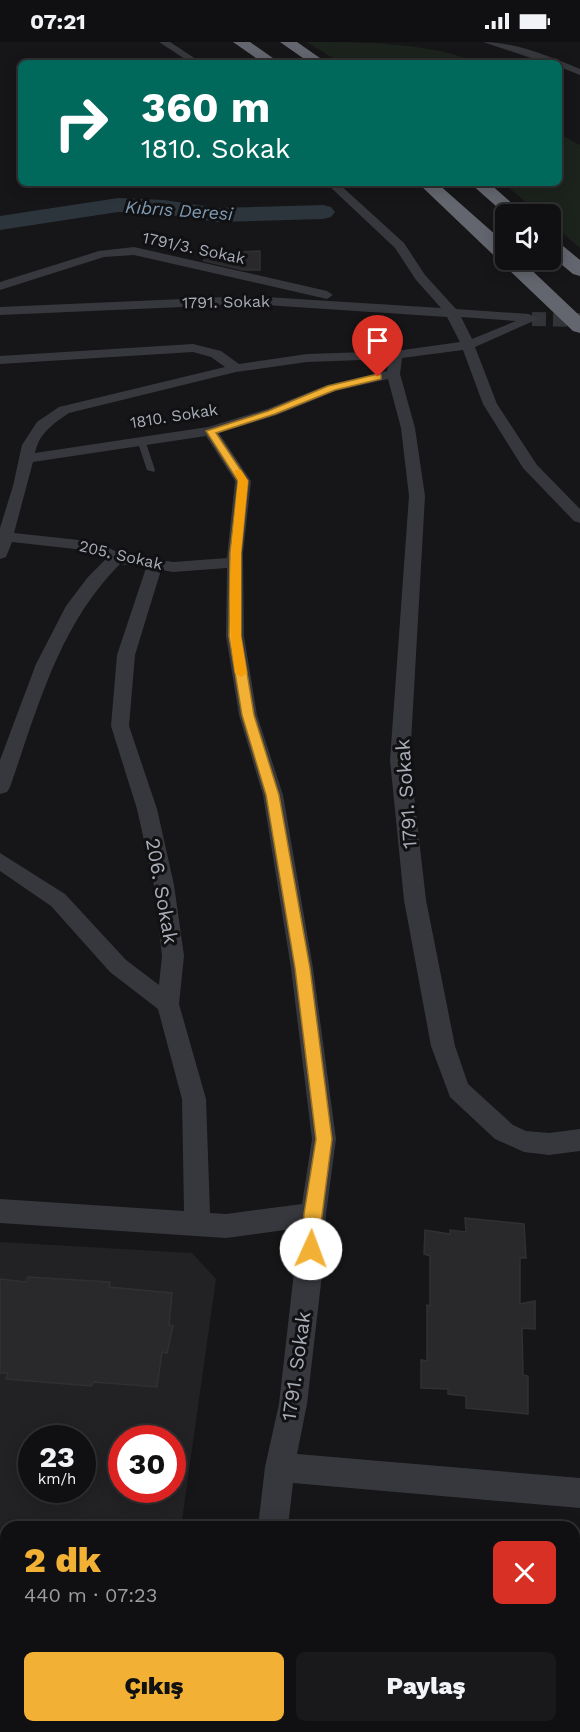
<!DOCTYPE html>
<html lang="tr">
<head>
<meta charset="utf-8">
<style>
	body { margin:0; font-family:"Work Sans",sans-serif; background:#19191b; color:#f1f3f6; height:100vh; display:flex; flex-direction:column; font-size:22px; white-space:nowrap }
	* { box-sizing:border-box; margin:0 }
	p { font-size:20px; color:#9c9d9f }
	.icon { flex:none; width:33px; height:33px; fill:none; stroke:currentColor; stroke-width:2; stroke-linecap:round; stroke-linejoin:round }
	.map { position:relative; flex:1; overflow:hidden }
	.sheet { position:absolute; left:0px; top:1479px; width:580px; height:212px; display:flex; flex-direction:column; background:#101012; border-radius:18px 18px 0 0; box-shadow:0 3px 15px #0003,0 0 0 2px #303032 }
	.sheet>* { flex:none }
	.top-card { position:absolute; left:18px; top:18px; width:544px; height:126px; border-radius:9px; box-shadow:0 3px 15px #0003,0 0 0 2px #303032; background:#00695c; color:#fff; overflow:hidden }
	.buttons { position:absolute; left:495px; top:162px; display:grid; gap:12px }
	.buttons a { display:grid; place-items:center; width:66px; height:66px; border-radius:9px; background:#101012; box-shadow:0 3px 15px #0003,0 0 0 2px #303032; font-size:30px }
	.speed { position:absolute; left:18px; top:1383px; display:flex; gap:12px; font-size:30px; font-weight:700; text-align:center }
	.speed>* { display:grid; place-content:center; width:78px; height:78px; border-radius:50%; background:#101012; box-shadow:0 3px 15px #0003,0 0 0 2px #303032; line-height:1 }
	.speed small { font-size:15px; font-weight:400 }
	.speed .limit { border:9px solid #d22; background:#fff; color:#111 }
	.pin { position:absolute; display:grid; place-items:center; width:51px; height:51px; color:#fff; margin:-62px -26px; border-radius:50% 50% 50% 0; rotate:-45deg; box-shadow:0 0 6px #0007 }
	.pin .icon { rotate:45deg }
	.me { position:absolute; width:66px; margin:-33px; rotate:2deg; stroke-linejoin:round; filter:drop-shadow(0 0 4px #0008) }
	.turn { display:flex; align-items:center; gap:21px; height:126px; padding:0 24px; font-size:27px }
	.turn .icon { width:78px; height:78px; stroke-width:2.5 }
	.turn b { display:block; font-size:42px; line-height:51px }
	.round { display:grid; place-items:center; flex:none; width:63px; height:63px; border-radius:9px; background:#19191b }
	.headline { display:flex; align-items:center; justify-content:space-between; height:102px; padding:0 24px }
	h1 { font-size:36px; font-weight:800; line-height:45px; color:#f2b134 }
	.action { display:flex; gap:12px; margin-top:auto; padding:12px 24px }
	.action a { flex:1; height:69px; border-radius:9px; background:#f2b134; color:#111; font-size:24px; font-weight:800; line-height:69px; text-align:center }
	.action a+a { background:#19191b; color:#f1f3f6 }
	.status { display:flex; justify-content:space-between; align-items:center; height:42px; padding:0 30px; background:#101012; direction:ltr }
	.status svg { height:16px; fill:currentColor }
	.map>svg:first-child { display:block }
	.built { fill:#222225; fill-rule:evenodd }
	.green { fill:#1c231d }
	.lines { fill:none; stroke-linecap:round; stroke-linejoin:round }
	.river { fill:#2c353c; fill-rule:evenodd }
	.building { fill:#29292c; stroke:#303034; stroke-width:1.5 }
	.minor-tunnel { stroke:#333438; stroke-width:14; stroke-dasharray:14 7; stroke-linecap:butt }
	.service { fill:#37383d; fill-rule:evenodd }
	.minor { fill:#37383d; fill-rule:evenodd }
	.motorway { fill:#63666e; fill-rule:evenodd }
	.route { fill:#f2b134; stroke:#9d7322; stroke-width:1.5 }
	.slow { fill:#f59e0b }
	.labels { text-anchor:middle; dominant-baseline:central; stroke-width:6; stroke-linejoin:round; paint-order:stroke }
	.far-street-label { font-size:16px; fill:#a8adb8; stroke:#111113 }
	.far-water-label { font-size:18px; font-style:italic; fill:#7f9bb3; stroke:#111113 }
	.street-label { font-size:20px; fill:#a8adb8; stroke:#111113 }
</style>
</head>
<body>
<div class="status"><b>07:21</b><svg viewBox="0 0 49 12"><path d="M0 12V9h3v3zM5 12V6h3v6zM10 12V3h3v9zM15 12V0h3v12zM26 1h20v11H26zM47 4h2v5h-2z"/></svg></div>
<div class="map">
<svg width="580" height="1690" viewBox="0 0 580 1690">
	<rect width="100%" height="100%" fill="#161618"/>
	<path class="built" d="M0,1200L192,1211L216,1237L181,1485H6V1684L154,1685L153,1690H0ZM32,1396H82V1448H32ZM122,1396H172V1448H122Z"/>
	<g class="green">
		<path d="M307,0C362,0 429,0 478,21H341Z"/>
		<path d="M560,92L580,103V206L551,181L550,172H540L503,141H560Z"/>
	</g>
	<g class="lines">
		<path class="river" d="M118,156L164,158L217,166L323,163L331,165L335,170L331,175L323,177L217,180L164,172L118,170L0,188V174Z"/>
	</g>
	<g class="building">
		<path d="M260,209V228H244L204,219V211Z"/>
		<path d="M465,1176L524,1182L526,1216H520V1262L535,1259V1287L522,1286L523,1333L528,1334V1372L466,1366V1354L448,1352V1347L421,1346V1318L427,1319V1263L430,1264V1214L424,1212L425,1188L450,1192V1188L466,1190Z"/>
		<path d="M28,1235L110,1240L109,1245L172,1251L169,1283L173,1284L167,1311L162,1310L157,1345L94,1340L91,1344L6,1337L8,1331H0V1237L26,1240Z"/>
	</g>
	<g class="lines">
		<path class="minor-tunnel" d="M532,277L580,278"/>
		<path class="service" d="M138,396L145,398L155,428L154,430L147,428L137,398Z"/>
		<g class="minor">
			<path d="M159,0H170L202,21H191Z"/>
			<path d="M483,0C515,0 551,15 580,27V33L560,25V21H546Z"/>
			<path d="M326,141H338L404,201L425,233L456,267L529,272L538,277L475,305L497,362L537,423L580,467V481L574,479L523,426L483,362L463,308L402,316L400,332L415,386L425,454L410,718L426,858L455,1004L468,1042L513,1083L526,1089L549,1091L580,1087V1109L549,1113L524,1110L495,1097L450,1055L431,1004L404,858L390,718L409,454L401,386L388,337L336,349L277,373L219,391L251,439L243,511L244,594L257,673L283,753L313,926L336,1097L326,1172L323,1224L307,1362L297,1412L580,1436V1466L293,1441L288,1485H258L265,1425L279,1362L299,1186L226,1196L0,1181V1157L184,1169L182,1057L158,967L110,930L51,864L0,829V811L65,852L126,918L159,943L162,914L154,843L137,767L111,684L117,613L146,526L120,522C59,583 38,665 10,745L7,750L0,752V718L36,622L66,564L88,535L106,517L93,509L12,500L6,515L0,517V486L13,444L22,403L37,380L59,365L225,325L211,315L193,310L0,322V314L193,302L221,309L239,322L307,312L396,309L460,300L447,275L251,262L0,273V265L251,254L441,266L416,238L395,206ZM461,275L516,279L472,297ZM389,317L387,329L327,343L267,367L208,385L35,411C39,391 53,382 69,371L236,330L307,320ZM206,394L235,439L227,516L173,520L121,512L97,500L14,491L33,420ZM227,526L226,594L239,673L263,753L291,926L312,1097L302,1162L226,1172L210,1171L206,1057L179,962L184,914L174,843L157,767L129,684L135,613L161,528L173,530Z"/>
			<path d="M134,205L327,249L333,253L327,257L134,213L104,215L0,248V240L99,209Z"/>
			<path d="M233,1684H266L265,1690H233Z"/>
		</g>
		<g class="motorway">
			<path d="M233,0H250L280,21H263Z"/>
			<path d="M280,0H297L327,21H310Z"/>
			<path d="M418,141H437L506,202V218H521L580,274V291L573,289Z"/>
			<path d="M470,141H489L524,172L506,173Z"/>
			<path d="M550,197L557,199L580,218V234L573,232L550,213Z"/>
		</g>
	</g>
	<path class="route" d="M378,332L381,333V337L335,348L275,372L216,391L248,439L241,511V594L254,673L279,753L310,926L332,1097L317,1212L311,1214L305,1212L303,1207L304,1172L316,1097L295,926L266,753L242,673L229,594L230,511L238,439L206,389L268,369L328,344Z"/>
	<path class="slow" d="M234,428H241L248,439L241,511V594L247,631L241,635L235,631C225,567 231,503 238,439Z"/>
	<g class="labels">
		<g class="far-street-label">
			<text transform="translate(194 206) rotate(12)">1791/3. Sokak</text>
			<text transform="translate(226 260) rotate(-1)">1791. Sokak</text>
			<text transform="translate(174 374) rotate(-9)">1810. Sokak</text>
			<text transform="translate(121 513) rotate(13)">205. Sokak</text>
		</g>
		<g class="far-water-label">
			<text transform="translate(179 168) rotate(4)">Kıbrıs Deresi</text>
		</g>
		<g class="street-label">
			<text transform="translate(406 752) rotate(-94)">1791. Sokak</text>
			<text transform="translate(162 849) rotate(80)">206. Sokak</text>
			<text transform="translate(296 1324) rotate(-82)">1791. Sokak</text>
		</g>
	</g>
</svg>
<div class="buttons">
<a><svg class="icon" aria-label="sound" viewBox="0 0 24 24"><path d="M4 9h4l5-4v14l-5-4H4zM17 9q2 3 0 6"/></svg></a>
</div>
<div class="speed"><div>23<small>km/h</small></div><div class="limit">30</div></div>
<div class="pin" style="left:378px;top:335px;background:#d93025"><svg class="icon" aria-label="arrive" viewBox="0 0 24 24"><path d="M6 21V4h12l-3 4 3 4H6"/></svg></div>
<svg class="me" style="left:311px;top:1207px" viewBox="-20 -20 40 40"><circle r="19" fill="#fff"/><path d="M0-13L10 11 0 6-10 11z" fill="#f2b134"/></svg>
<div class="top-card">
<div class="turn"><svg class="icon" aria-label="right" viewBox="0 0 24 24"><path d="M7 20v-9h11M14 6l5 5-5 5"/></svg><div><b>360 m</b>1810. Sokak</div></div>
</div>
<section class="sheet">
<div class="headline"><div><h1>2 dk</h1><p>440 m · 07:23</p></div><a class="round" style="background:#d93025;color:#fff"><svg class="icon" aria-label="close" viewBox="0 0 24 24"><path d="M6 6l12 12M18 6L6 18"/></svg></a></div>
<div class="action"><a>Çıkış</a><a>Paylaş</a></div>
</section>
</div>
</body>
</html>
